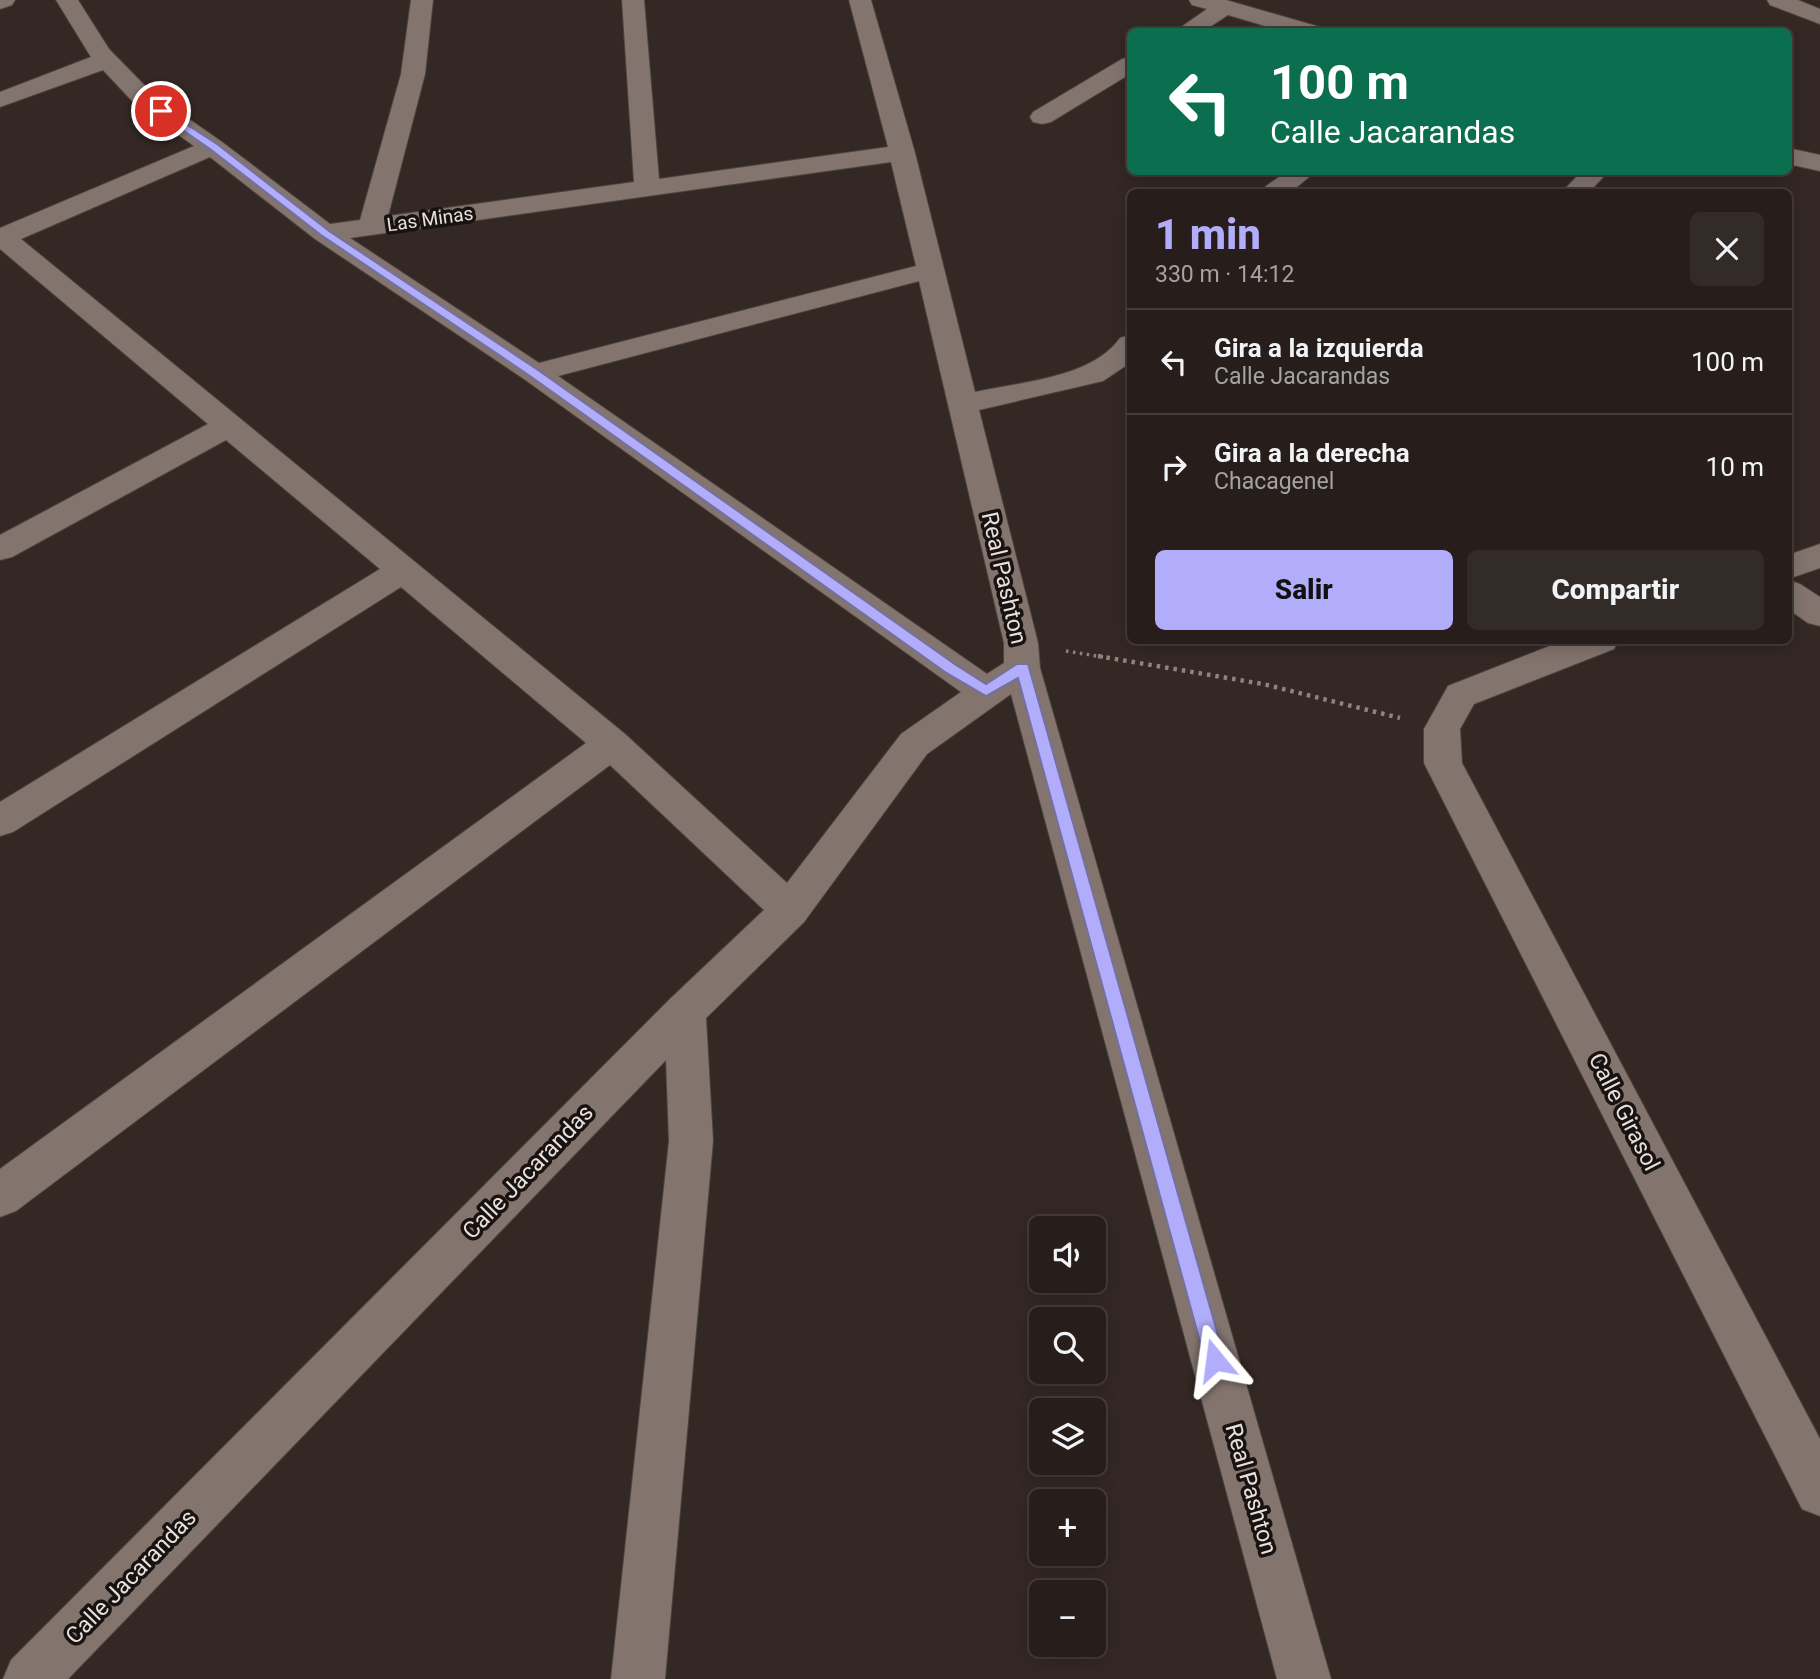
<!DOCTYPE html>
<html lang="es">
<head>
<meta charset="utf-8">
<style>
	body { margin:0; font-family:Roboto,sans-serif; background:#332b28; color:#f1f3f6; height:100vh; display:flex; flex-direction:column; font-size:26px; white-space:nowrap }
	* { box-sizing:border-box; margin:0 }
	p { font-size:23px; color:#a4a2a3 }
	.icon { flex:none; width:38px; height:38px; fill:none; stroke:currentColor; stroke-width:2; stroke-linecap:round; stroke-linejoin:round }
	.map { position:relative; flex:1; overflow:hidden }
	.panel { position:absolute; left:1127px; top:189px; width:665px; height:455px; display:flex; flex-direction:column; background:#271e1b; border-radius:10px; box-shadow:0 4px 18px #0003,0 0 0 2px #433c3a }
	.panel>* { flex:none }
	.banner { position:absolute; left:1127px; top:28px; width:665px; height:147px; border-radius:10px; box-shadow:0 4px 18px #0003,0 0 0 2px #433c3a; background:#0b6e4f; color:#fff; overflow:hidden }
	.fabs { position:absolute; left:1029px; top:1216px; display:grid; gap:14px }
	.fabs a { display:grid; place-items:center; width:77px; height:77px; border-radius:10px; background:#271e1b; box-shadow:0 4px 18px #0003,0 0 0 2px #433c3a; font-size:35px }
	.pin { position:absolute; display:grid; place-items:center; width:60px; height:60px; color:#fff; margin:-30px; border:4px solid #fff; border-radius:50%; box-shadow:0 2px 7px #0007 }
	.me { position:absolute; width:77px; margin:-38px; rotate:344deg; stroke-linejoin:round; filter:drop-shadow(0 0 5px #0008) }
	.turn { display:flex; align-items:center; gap:24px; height:147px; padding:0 28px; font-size:32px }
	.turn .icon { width:91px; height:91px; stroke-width:2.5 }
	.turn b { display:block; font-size:49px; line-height:60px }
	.round { display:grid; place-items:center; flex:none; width:74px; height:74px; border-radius:10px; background:#332b28 }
	.summary { display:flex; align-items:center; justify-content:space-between; height:119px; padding:0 28px }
	h1 { font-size:42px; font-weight:800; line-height:52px; color:#b1adfa }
	.primary-button { display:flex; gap:14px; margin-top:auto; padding:14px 28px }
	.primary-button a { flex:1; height:80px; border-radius:10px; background:#b1adfa; color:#111; font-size:28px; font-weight:800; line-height:80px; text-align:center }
	.primary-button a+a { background:#332b28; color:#f1f3f6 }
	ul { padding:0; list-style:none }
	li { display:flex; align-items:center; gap:21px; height:105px; padding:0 28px; border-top:2px solid #433c3a }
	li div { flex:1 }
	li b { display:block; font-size:26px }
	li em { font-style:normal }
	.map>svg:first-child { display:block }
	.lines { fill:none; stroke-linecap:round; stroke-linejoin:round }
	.minor-casing { stroke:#4d433f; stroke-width:2 }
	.path-far1 { stroke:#8d837f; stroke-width:3.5; stroke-dasharray:2.5 4.5; stroke-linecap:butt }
	.path { stroke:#8d837f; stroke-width:4.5; stroke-dasharray:3.5 5; stroke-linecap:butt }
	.minor { fill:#83746e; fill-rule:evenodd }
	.route { fill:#b1adfa; stroke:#7370a2; stroke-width:2 }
	.labels { text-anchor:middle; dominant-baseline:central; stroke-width:7; stroke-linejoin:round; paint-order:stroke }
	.far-street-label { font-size:19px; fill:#e8e0dd; stroke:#181210 }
	.street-label { font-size:23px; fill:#e8e0dd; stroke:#181210 }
</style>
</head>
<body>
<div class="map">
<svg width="1820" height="1679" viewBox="0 0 1820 1679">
	<rect width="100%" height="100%" fill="#342824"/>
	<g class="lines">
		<g class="minor-casing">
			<g id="minor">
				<path d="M0,0H15L12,5L0,9Z"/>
				<path d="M56,0H78L109,49L153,94L222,142L330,224L360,220L401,74L411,0H433L425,74L388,216L634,182L622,0H644L659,179L888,147L849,0H871L915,153L975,392C1020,382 1092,378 1120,338L1130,335V363L1103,381L979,410L1038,643L1040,668L1331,1679H1277L1011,694L927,754L804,922L706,1018L713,1141L665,1679H611L669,1141L666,1060L68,1679H3L11,1660L670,999L764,910L610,765L16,1211L0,1217V1169L586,743L401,587L13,832L0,836V802L380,569L226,440L12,557L0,560V535L208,424L0,249V228L194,146L135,104L103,70L0,107V92L91,57ZM210,157L315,239L524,379L961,692L901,734L787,883L625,734L21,239ZM891,162L916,266L539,363L350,238ZM919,281L1004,643V663L987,674L558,376Z"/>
				<path d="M1189,0H1226L1320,27L1323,32H1285L1228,15L1202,32H1174L1207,9L1192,5Z"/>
				<path d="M1767,0H1798L1820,9V24L1770,5Z"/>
				<path d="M1130,57V74L1051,122L1042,124L1033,122L1030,117L1033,112L1122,59Z"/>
				<path d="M1788,148L1820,155V171L1788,164Z"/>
				<path d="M1286,172H1315L1291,192H1262L1266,186Z"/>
				<path d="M1581,172H1608L1589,192H1562Z"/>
				<path d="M1820,544V568L1788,579V555Z"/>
				<path d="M1788,580L1800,584L1820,597V626L1808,623L1788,609Z"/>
				<path d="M1565,640H1619L1614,649L1474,704L1460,729L1462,763L1820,1439V1516L1802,1509L1424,763V729L1448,686Z"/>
			</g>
		</g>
		<path class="path-far1" d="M1066,651L1109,658"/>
		<path class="path" d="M1098,656L1263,684L1400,718"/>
		<use href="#minor" class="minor"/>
	</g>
	<path class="route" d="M161,108L217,144L329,231L538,370L956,665L986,684L1017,664H1028L1225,1360L1222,1367L1215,1370L1208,1367L1205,1360L1018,678L986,696L945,672L530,376L321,235L210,149L158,113L156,111Z"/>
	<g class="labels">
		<g class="far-street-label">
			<text transform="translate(430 219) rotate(-8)">Las Minas</text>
		</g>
		<g class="street-label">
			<text transform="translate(1004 578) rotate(77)">Real Pashton</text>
			<text transform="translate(1624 1112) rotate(63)">Calle Girasol</text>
			<text transform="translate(528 1172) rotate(-46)">Calle Jacarandas</text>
			<text transform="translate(1251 1489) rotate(74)">Real Pashton</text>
			<text transform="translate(131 1577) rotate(-46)">Calle Jacarandas</text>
		</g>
	</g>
</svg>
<div class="fabs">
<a><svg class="icon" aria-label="sound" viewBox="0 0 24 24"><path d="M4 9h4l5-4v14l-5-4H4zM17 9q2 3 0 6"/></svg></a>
<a><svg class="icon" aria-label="search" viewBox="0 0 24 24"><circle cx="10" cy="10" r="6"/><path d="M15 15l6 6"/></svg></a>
<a><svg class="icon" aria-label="layers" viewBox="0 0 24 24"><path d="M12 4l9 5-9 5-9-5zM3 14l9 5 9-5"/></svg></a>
<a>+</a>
<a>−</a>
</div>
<div class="pin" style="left:161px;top:111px;background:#d93025"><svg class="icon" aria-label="arrive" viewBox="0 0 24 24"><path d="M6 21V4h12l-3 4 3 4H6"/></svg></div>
<svg class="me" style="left:1215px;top:1360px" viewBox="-20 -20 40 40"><path d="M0-17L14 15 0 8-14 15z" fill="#b1adfa" stroke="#fff" stroke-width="4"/></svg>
<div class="banner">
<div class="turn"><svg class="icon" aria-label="left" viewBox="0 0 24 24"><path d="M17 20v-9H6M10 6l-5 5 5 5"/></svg><div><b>100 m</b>Calle Jacarandas</div></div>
</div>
<section class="panel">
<div class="summary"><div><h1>1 min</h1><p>330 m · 14:12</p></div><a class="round"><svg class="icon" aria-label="close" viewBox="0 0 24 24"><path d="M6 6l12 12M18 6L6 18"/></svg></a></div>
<ul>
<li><svg class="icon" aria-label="left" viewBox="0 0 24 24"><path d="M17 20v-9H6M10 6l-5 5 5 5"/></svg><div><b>Gira a la izquierda</b><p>Calle Jacarandas</p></div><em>100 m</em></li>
<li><svg class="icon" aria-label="right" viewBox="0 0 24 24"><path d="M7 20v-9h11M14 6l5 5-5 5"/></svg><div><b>Gira a la derecha</b><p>Chacagenel</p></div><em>10 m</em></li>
</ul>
<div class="primary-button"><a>Salir</a><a>Compartir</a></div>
</section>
</div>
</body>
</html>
